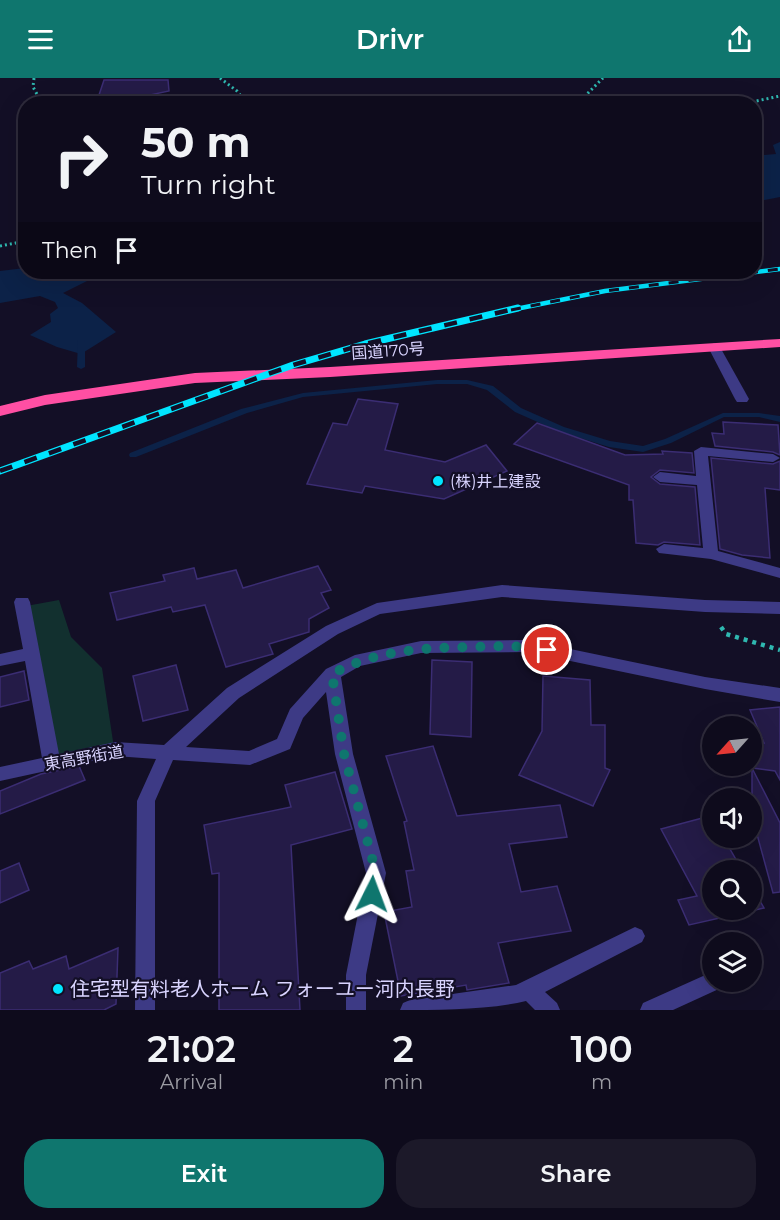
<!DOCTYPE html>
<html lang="en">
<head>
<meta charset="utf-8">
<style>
	body { margin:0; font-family:Montserrat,"Noto Sans JP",sans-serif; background:#1c1929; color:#f1f3f6; height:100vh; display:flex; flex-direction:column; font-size:22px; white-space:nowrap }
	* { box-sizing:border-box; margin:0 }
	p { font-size:20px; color:#9b9ba3 }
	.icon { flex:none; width:33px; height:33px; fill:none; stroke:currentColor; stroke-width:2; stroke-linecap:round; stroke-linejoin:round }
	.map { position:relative; height:932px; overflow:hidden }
	.drawer { display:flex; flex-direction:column; background:#0e0b1c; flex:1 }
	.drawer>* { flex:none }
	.hud { position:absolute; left:18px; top:18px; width:744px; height:183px; border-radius:24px; box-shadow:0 6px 24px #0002,0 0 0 2px #2e2b3b; background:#0e0b1c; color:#f1f3f6; overflow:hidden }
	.needle { width:39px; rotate:243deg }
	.fabs { position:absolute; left:702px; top:638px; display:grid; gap:12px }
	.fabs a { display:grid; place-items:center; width:60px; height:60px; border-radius:50%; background:#0e0b1c; box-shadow:0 6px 24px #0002,0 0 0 2px #2e2b3b; font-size:30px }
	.pin { position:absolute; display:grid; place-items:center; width:51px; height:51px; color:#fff; margin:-26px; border:3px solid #fff; border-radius:50%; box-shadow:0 2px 6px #0007 }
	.me { position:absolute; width:66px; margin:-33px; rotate:3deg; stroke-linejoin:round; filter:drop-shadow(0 0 4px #0008) }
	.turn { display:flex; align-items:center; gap:21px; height:126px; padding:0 24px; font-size:27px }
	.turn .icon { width:78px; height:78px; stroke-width:2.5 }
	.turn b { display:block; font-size:42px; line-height:51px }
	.then { display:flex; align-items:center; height:57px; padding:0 24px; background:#0003; gap:12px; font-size:22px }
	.eta { display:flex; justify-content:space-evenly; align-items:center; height:102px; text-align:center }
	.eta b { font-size:36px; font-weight:600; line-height:42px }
	.action { display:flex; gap:12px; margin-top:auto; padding:12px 24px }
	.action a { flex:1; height:69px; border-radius:24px; background:#0f766e; color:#fff; font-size:24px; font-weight:600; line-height:69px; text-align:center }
	.action a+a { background:#1c1929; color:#f1f3f6 }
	header { display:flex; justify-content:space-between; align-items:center; height:78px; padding:0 24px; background:#0f766e; color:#fff; font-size:27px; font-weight:600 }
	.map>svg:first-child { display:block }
	.green { fill:#12302f }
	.water { fill:#0c2248 }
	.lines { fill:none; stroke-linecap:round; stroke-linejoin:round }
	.stream { fill:#0c2248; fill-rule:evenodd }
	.building { fill:#241b47; stroke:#3b2d73; stroke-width:1.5 }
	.path-far1 { stroke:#2fb8b0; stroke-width:3; stroke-dasharray:2 3; stroke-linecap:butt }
	.path { stroke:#2fb8b0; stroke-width:4.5; stroke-dasharray:4 5; stroke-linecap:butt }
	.minor { fill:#3d3a85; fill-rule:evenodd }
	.highway { fill:#ff4fa3; fill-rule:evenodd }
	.rail-far1-casing { stroke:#00e5ff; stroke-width:4.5 }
	.rail-casing { stroke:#00e5ff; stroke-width:7 }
	.rail-far1 { stroke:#130f26; stroke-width:3; stroke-dasharray:10; stroke-linecap:butt }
	.rail { stroke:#130f26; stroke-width:4.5; stroke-dasharray:13; stroke-linecap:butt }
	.route { stroke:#0f766e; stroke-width:10; stroke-dasharray:0 18 }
	.poi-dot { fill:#00e5ff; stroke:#130f26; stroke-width:2 }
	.labels { text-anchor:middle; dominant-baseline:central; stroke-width:4.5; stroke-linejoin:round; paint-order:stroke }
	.street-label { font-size:16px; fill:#d9d4ff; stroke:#130f26 }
	.poi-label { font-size:16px; fill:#d9d4ff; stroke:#130f26; text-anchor:start }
	.near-poi-label { font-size:20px; fill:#d9d4ff; stroke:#130f26; text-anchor:start }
</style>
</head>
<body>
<header><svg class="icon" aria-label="menu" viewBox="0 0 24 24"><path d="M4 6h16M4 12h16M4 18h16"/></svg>Drivr<svg class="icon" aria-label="share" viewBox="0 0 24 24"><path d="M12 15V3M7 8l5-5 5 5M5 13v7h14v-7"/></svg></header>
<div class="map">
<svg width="780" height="932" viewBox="0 0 780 932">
	<rect width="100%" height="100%" fill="#130f26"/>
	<path class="green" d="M59,522L71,559L102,590L114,670L54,683L26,528Z"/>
	<g class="water">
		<path d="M780,64V119L755,124V78L776,76L773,67Z"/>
		<path d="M25,190L26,194H123L95,199L63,215L82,225L116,254L81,276L57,269L30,257L51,244L50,236L58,230L55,224L40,218L0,225V193Z"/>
	</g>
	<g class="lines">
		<g class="stream">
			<path d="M78,262H84L85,264V289L81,291L77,289Z"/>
			<path d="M437,302H467L493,308L521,330L564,349L610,363L643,368L665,361L723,335H759L780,338V344L759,339H724L671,365L643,374L609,369L558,353L515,334L487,312L467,306H437L303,319L247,335L136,379H130L129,377L130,375L241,331L303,315Z"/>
		</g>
	</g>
	<g class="building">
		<path d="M104,2H168L169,13L108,26H96Z"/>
		<path d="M358,321L398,326L385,372L445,384L486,367L507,393L444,421L365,408L362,415L307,406L333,345L347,347Z"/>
		<path d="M723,344L778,347L780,377L773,374L715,368L712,355L724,356Z"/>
		<path d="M537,345L625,377L663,376L662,373L692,375L694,395L660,392L651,399L660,406L695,409L700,467L664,464L658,467L636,465L633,422H629V407L514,366Z"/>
		<path d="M711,380L773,386L780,383V412L765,410L770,480L742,477L720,471Z"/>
		<path d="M318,488L331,512L321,515L329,530L309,541V554L269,566L273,576L226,589L205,527L173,534L171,529L117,542L110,515L165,503L163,497L194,490L197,501L236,492L243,510Z"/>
		<path d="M432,582L472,584L471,659L430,656Z"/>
		<path d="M176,587L188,632L143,643L133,598Z"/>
		<path d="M24,593L29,622L0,629V599Z"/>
		<path d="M543,598L590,602L591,647H605V690L610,692L593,728L519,697L542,653Z"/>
		<path d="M780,629V702L775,693L752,690L780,745V814L773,815L752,738V665H764L750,632Z"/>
		<path d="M433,668L457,738L560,727L567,759L509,766L521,814L557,808L571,853L498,865L509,905L467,912L466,907L401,918L384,834L412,829L406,793L414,792L404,744L407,743L386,678Z"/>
		<path d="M79,688L85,702L0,736V713L41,696Z"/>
		<path d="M335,694L352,751L291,767L300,932H219V795L212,796L204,747L291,729L285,707Z"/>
		<path d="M710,738L712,759H723L742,792H712V831H752V809L764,830L689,847L678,822L697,818L661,751Z"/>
		<path d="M19,785L29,812L0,825V793Z"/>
		<path d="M118,870L116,926L104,932H0V895L29,883L33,891L66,878L69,891Z"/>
	</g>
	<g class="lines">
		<g class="path-far1">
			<path d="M34,0L33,9L38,18"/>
			<path d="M220,0L237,13L247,26"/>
			<path d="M577,26L603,0"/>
			<path d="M742,26L780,18"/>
			<path d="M0,168L26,163"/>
		</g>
		<path class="path" d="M721,549L726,556L780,572"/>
		<g class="minor">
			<path d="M714,265L720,269L749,321L747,324H737L735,321L708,269Z"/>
			<path d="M701,369L773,376L780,380L773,384L708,378L718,473L780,490V500L711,481L659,475L656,471L664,466L703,470L697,407L660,404L653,399L660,394L696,398L694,373Z"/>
			<path d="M502,507L705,522L780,524V536L705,534L502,519L380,536L338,556L239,620L186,669L249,673L277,661L290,631L326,591L355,577L421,563L527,562L705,599L780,610V624L705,611L527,574L421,575L360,588L341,599L353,676L386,795L366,897V932H346V897L366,795L335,676L326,614L303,640L290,671L250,687L173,682L155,723V932H135L137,723L156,681L115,678L0,703V689L42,680L25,583L0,588V576L23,571L14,524L16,520H28L30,524L59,676L115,664L164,667L227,610L326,548L377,525Z"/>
			<path d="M635,849L642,852L645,858L642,864L545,914L557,925L560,932H535L526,923C489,932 439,932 400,932L403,925L410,922L516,907Z"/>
			<path d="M712,894V903H724L721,910L673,932H640L643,925Z"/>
		</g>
		<path class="highway" d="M780,261V269L330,299L195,305L45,327L0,338V328L45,317L195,295L330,289Z"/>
		<g class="rail-far1-casing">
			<path id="rail-far1" d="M511,232L605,213L780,191"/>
		</g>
		<g class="rail-casing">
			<path id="rail" d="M0,393L293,287L365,266L518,230"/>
		</g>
		<use href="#rail-far1" class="rail-far1"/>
		<use href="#rail" class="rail"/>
	</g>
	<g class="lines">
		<path class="route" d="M372,816L376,795L344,676L332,596C377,572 422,570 472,569C497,568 522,567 547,572"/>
	</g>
	<g class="poi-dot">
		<circle cx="438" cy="403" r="6"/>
		<circle cx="58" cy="911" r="6"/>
	</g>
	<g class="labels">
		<g class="street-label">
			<text transform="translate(388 273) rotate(-4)">国道170号</text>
			<text transform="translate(84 680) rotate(-10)">東高野街道</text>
		</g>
		<g class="poi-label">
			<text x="450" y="403">(株)井上建設</text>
		</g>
		<g class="near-poi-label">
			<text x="70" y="911">住宅型有料老人ホーム フォーユー河内長野</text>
		</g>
	</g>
</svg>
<div class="fabs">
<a><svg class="needle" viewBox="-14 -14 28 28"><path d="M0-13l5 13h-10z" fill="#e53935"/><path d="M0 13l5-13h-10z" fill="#9b9ba3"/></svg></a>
<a><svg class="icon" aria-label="sound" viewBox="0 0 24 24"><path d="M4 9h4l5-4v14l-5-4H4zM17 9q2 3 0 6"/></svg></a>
<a><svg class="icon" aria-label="search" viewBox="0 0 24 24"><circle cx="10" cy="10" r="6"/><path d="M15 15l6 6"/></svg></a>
<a><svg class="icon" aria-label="layers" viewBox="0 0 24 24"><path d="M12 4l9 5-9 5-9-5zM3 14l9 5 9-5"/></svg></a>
</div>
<div class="pin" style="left:547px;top:572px;background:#d93025"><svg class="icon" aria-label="arrive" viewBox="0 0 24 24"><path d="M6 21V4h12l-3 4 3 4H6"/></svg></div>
<svg class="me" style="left:372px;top:816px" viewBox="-20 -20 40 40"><path d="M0-17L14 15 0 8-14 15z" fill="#0f766e" stroke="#fff" stroke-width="4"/></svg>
<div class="hud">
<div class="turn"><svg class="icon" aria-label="right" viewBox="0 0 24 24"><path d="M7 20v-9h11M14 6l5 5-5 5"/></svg><div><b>50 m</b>Turn right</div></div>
<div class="then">Then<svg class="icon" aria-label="arrive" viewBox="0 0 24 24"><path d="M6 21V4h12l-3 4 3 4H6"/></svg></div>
</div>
</div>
<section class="drawer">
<div class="eta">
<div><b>21:02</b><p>Arrival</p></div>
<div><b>2</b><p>min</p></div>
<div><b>100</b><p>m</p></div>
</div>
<div class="action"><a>Exit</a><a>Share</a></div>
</section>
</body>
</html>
